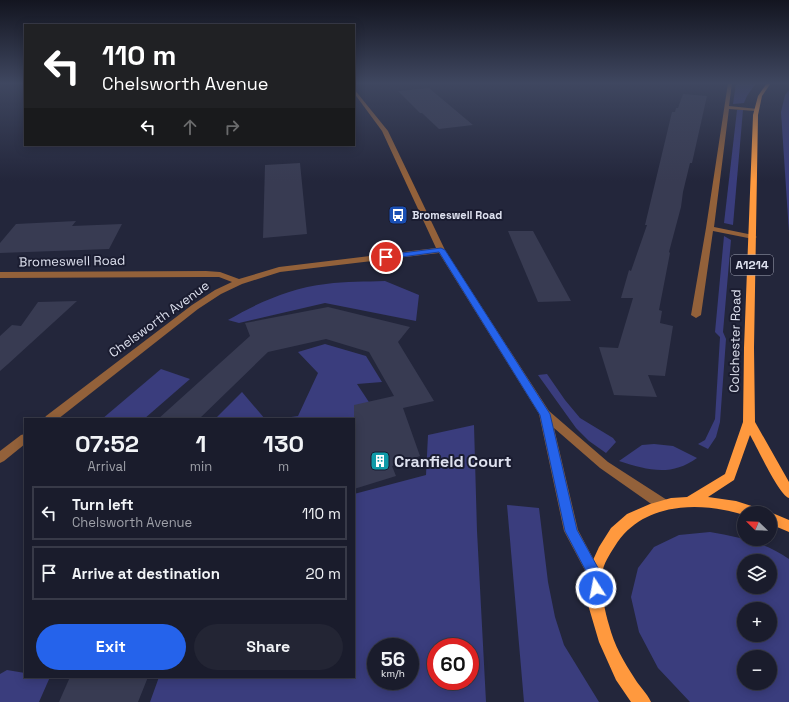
<!DOCTYPE html>
<html lang="en">
<head>
<meta charset="utf-8">
<style>
	body { margin:0; font-family:"Space Grotesk",sans-serif; background:#232534; color:#f1f3f6; height:100vh; display:flex; flex-direction:column; font-size:15px; white-space:nowrap }
	* { box-sizing:border-box; margin:0 }
	p { font-size:13px; color:#9fa1a9 }
	.icon { flex:none; width:22px; height:22px; fill:none; stroke:currentColor; stroke-width:2; stroke-linecap:round; stroke-linejoin:round }
	.map { position:relative; flex:1; overflow:hidden }
	.drawer { position:absolute; left:24px; top:418px; width:331px; height:260px; display:flex; flex-direction:column; background:#1a1c2c; border-radius:0px; box-shadow:0 2px 10px #0003,0 0 0 1px #383a48 }
	.drawer>* { flex:none }
	.top-card { position:absolute; left:24px; top:24px; width:331px; height:122px; border-radius:0px; box-shadow:0 2px 10px #0003,0 0 0 1px #383a48; background:#202124; color:#fff; overflow:hidden }
	.needle { width:26px; rotate:293deg }
	.tools { position:absolute; left:737px; top:506px; display:grid; gap:8px }
	.tools a { display:grid; place-items:center; width:40px; height:40px; border-radius:50%; background:#1a1c2c; box-shadow:0 2px 10px #0003,0 0 0 1px #383a48; font-size:20px }
	.speed { position:absolute; left:367px; top:638px; display:flex; gap:8px; font-size:20px; font-weight:700; text-align:center }
	.speed>* { display:grid; place-content:center; width:52px; height:52px; border-radius:50%; background:#1a1c2c; box-shadow:0 2px 10px #0003,0 0 0 1px #383a48; line-height:1 }
	.speed small { font-size:10px; font-weight:400 }
	.speed .limit { border:6px solid #d22; background:#fff; color:#111 }
	.pin { position:absolute; display:grid; place-items:center; width:34px; height:34px; color:#fff; margin:-17px; border:2px solid #fff; border-radius:50%; box-shadow:0 1px 4px #0007 }
	.me { position:absolute; width:44px; margin:-22px; rotate:349deg; stroke-linejoin:round; filter:drop-shadow(0 0 3px #0008) }
	.turn { display:flex; align-items:center; gap:14px; height:84px; padding:0 12px; font-size:18px }
	.turn .icon { width:52px; height:52px; stroke-width:2.5 }
	.turn b { display:block; font-size:28px; line-height:34px }
	.lanes { display:flex; align-items:center; height:38px; padding:0 12px; background:#0003; justify-content:center; gap:20px; direction:ltr }
	.lanes .off { opacity:.35 }
	.eta { display:flex; justify-content:space-evenly; align-items:center; height:68px; text-align:center }
	.eta b { font-size:24px; font-weight:800; line-height:28px }
	.cta { display:flex; gap:8px; margin-top:auto; padding:8px 12px }
	.cta a { flex:1; height:46px; border-radius:24px; background:#2563eb; color:#fff; font-size:16px; font-weight:800; line-height:46px; text-align:center }
	.cta a+a { background:#232534; color:#f1f3f6 }
	ul { padding:0; list-style:none }
	li { display:flex; align-items:center; gap:12px; height:54px; margin:0 8px 6px; padding:0 4px; border:2px solid #383a48; border-radius:0px }
	li div { flex:1 }
	li b { display:block; font-size:15px }
	li em { font-style:normal }
	.map>svg:first-child { display:block }
	.green { fill:#3a3d7d; fill-rule:evenodd }
	.building { fill:#383b52 }
	.lines { fill:none; stroke-linecap:round; stroke-linejoin:round }
	.minor { fill:#93613a; fill-rule:evenodd }
	.major { fill:#ff993e; fill-rule:evenodd }
	.route { fill:#2563eb; stroke:#184099 }
	.labels { text-anchor:middle; dominant-baseline:central; stroke-width:4; stroke-linejoin:round; paint-order:stroke }
	.far-poi-label { font-size:11px; font-weight:bold; fill:#dee1ef; stroke:#1a1c30; text-anchor:start }
	.shield { fill:#1a1c30; stroke:#a3a6b6; stroke-width:1 }
	.shield-label { font-size:12px; font-weight:bold; fill:#dee1ef }
	.street-label { font-size:13px; fill:#dee1ef; stroke:#1a1c30 }
	.near-poi-label { font-size:16px; font-weight:bold; fill:#dee1ef; stroke:#1a1c30; text-anchor:start }
</style>
</head>
<body>
<div class="map">
<svg width="789" height="702" viewBox="0 0 789 702">
	<rect width="100%" height="100%" fill="#23263b"/>
	<g class="green">
		<path d="M736,83H756L747,96L744,103L733,104Z"/>
		<path d="M789,90V233L781,112L785,95Z"/>
		<path d="M737,110H743L733,225L724,223Z"/>
		<path d="M724,236L731,240L723,332L726,339L720,422L716,437L708,449L698,444L705,440L715,419L720,337L715,332Z"/>
		<path d="M385,281L419,295L416,321L325,303L239,323L228,320C259,302 291,288 326,284C346,281 366,282 385,281Z"/>
		<path d="M325,344L366,356L382,382L357,384L390,434L354,419H277L298,416L318,373L298,352Z"/>
		<path d="M161,369L190,379L144,419H102Z"/>
		<path d="M547,374L565,400L580,418L613,438L616,442L606,453L589,441L576,428L538,375Z"/>
		<path d="M242,392L265,419H215Z"/>
		<path d="M474,425L477,531L486,702H150L159,677H354V494L426,475L428,435ZM376,647H410V681H376ZM436,647H470V681H436Z"/>
		<path d="M654,444L673,446L697,458C671,477 647,470 619,461L642,445Z"/>
		<path d="M507,505L539,508L548,582L555,617L564,645L599,702H524Z"/>
		<path d="M710,532C738,537 765,542 789,559V702H690L658,668L639,632L631,597L638,568L654,547L679,535ZM744,561H770V587H744ZM744,609H770V635H744ZM744,657H770V683H744Z"/>
		<path d="M7,670L25,673V677H50L39,702H0V674Z"/>
	</g>
	<g class="building">
		<path d="M429,88L473,125L439,129L422,113H420L398,91Z"/>
		<path d="M683,94L707,96L692,163H690L683,192L681,207L669,252L670,253L659,310L662,311L660,323L673,326L665,376L648,375L657,397L614,395L599,347L618,348L633,298H621L629,270L631,271L647,225H645L672,112H675L676,108H678Z"/>
		<path d="M300,163L307,234L263,238L265,165Z"/>
		<path d="M76,221L72,226L122,224L109,249L0,253V243L16,224Z"/>
		<path d="M508,231H533L571,301L538,302Z"/>
		<path d="M77,301L8,364L0,371V336L12,325L21,326L38,302Z"/>
		<path d="M328,307L410,327L398,342L434,401L403,408L420,456L392,466L396,476L354,489V405L394,396L369,352L326,339L268,352L199,419H158L250,336L245,323Z"/>
		<path d="M70,677H148L138,702H59Z"/>
	</g>
	<g class="lines">
		<g class="minor">
			<path d="M728,83H732L729,106L758,109L755,111L729,109L714,227L753,235L757,237L753,239L713,231L701,315L696,318L691,315L706,228Z"/>
			<path d="M354,89L388,131L445,250L549,411L608,462L667,500L669,504L667,508L662,509L657,508L600,468L554,428L578,530L602,575L600,580L595,582L590,580L564,531L539,414L439,253L280,272L242,284L221,294L198,309L58,419H44L46,416L192,305L215,290L232,282L219,277H206L0,278V272L206,271L220,272L239,279L279,267L436,248L382,131L354,93Z"/>
			<path d="M25,434V444L4,461L0,463V451L21,435Z"/>
		</g>
		<g class="major">
			<path d="M767,83H771L762,96L758,115L754,348L755,422L789,482V498C779,495 757,447 750,435L734,480L708,497L736,501L761,509L763,513H744V515C700,501 642,502 615,546C610,554 603,564 602,574C601,590 604,609 609,625C614,645 624,662 635,679C640,687 647,693 651,702H631L616,680L599,642L589,608L587,591L588,571L599,547L611,528L627,514L650,504L671,498L687,497L725,474L743,422L744,348L753,115L758,96Z"/>
			<path d="M770,512L789,520V532L770,524V513H768Z"/>
		</g>
	</g>
	<linearGradient id="sky" x2="0" y2="1"><stop stop-color="#131520"/><stop offset="0.46" stop-color="#3f4760"/><stop offset="1" stop-color="#3f4760" stop-opacity="0"/></linearGradient>
	<rect width="789" height="181" fill="url(#sky)"/>
	<path class="route" d="M441,248L445,250L550,414L577,530L602,575V588L600,593L596,594L591,593L589,588L588,575L565,531L540,415L439,252L386,259L382,257L386,255Z"/>
	<defs>
		<g id="bus-square" transform="scale(1)"><rect x="-9" y="-9" width="18" height="18" rx="4" fill="#1a4fb4" stroke="#1a1c30"/><path d="M-5-6H5V4H4V6H2V4H-2V6H-4V4H-5ZM-3.5-4V0h7V-4ZM-3.5 1.2v1.5H-2V1.2ZM2 1.2v1.5H3.5V1.2Z" fill="#fff"/></g>
		<g id="building-square" transform="scale(1)"><rect x="-9" y="-9" width="18" height="18" rx="4" fill="#0f9aa8" stroke="#1a1c30"/><path d="M-4-6H4V6H1V3H-1V6H-4ZM-2.5-4.3h1.7v1.8h-1.7ZM.8-4.3h1.7v1.8H.8ZM-2.5-1h1.7V.8h-1.7ZM.8-1h1.7V.8H.8Z" fill="#fff"/></g>
	</defs>
	<g fill-rule="evenodd">
		<use href="#bus-square" x="398" y="215"/>
		<use href="#building-square" x="380" y="461"/>
	</g>
	<g class="labels">
		<g class="far-poi-label">
			<text x="412" y="215">Bromeswell Road</text>
		</g>
		<rect class="shield" x="731" y="255" width="42" height="20" rx="3"/>
		<g class="shield-label">
			<text x="752" y="265">A1214</text>
		</g>
		<g class="street-label">
			<text transform="translate(72 261) rotate(-1)">Bromeswell Road</text>
			<text transform="translate(159 319) rotate(-36)">Chelsworth Avenue</text>
			<text transform="translate(735 341) rotate(-89)">Colchester Road</text>
		</g>
		<g class="near-poi-label">
			<text x="394" y="461">Cranfield Court</text>
		</g>
	</g>
</svg>
<div class="tools">
<a><svg class="needle" viewBox="-14 -14 28 28"><path d="M0-13l5 13h-10z" fill="#e53935"/><path d="M0 13l5-13h-10z" fill="#9fa1a9"/></svg></a>
<a><svg class="icon" aria-label="layers" viewBox="0 0 24 24"><path d="M12 4l9 5-9 5-9-5zM3 14l9 5 9-5"/></svg></a>
<a>+</a>
<a>−</a>
</div>
<div class="speed"><div>56<small>km/h</small></div><div class="limit">60</div></div>
<div class="pin" style="left:386px;top:257px;background:#d93025"><svg class="icon" aria-label="arrive" viewBox="0 0 24 24"><path d="M6 21V4h12l-3 4 3 4H6"/></svg></div>
<svg class="me" style="left:596px;top:588px" viewBox="-20 -20 40 40"><circle r="17" fill="#2563eb" stroke="#fff" stroke-width="3"/><path d="M0-11L8 9 0 5-8 9z" fill="#fff"/></svg>
<div class="top-card">
<div class="turn"><svg class="icon" aria-label="left" viewBox="0 0 24 24"><path d="M17 20v-9H6M10 6l-5 5 5 5"/></svg><div><b>110 m</b>Chelsworth Avenue</div></div>
<div class="lanes"><svg class="icon" aria-label="left" viewBox="0 0 24 24"><path d="M17 20v-9H6M10 6l-5 5 5 5"/></svg><svg class="icon off" aria-label="ahead" viewBox="0 0 24 24"><path d="M12 20V5M6 11l6-6 6 6"/></svg><svg class="icon off" aria-label="right" viewBox="0 0 24 24"><path d="M7 20v-9h11M14 6l5 5-5 5"/></svg></div>
</div>
<section class="drawer">
<div class="eta">
<div><b>07:52</b><p>Arrival</p></div>
<div><b>1</b><p>min</p></div>
<div><b>130</b><p>m</p></div>
</div>
<ul>
<li><svg class="icon" aria-label="left" viewBox="0 0 24 24"><path d="M17 20v-9H6M10 6l-5 5 5 5"/></svg><div><b>Turn left</b><p>Chelsworth Avenue</p></div><em>110 m</em></li>
<li><svg class="icon" aria-label="arrive" viewBox="0 0 24 24"><path d="M6 21V4h12l-3 4 3 4H6"/></svg><div><b>Arrive at destination</b></div><em>20 m</em></li>
</ul>
<div class="cta"><a>Exit</a><a>Share</a></div>
</section>
</div>
</body>
</html>
